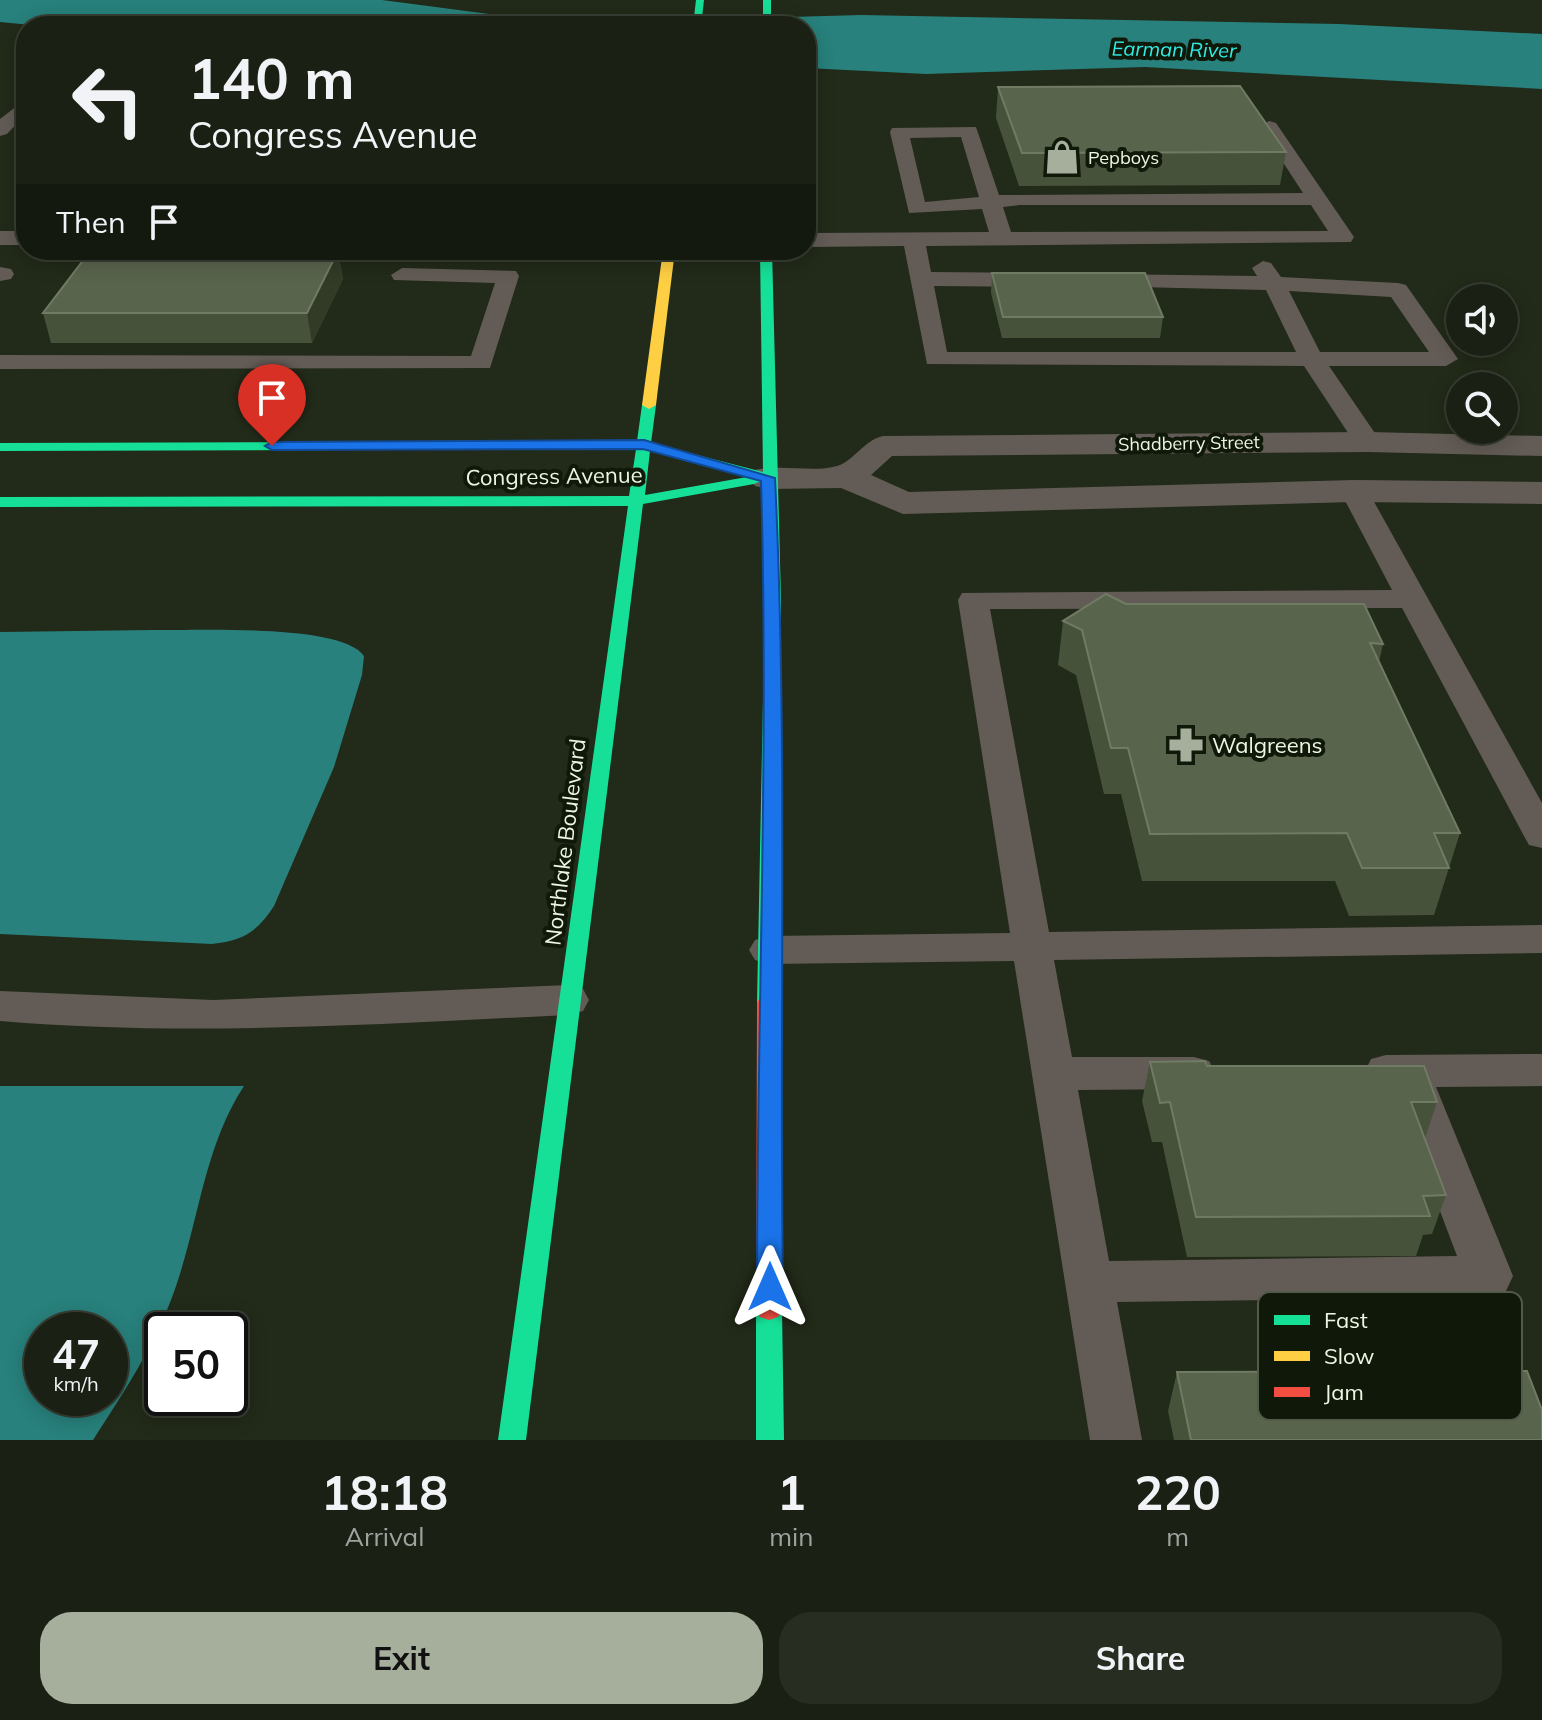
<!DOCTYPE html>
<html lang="en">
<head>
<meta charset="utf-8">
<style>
	body { margin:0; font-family:Mulish,sans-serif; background:#272d21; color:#f1f3f6; height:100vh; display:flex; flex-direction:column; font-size:30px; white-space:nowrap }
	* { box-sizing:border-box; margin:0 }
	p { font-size:26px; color:#9fa3a0 }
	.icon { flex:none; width:44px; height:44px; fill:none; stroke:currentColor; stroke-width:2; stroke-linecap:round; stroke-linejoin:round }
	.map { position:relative; height:1440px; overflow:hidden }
	.side { display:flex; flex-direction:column; background:#1a2013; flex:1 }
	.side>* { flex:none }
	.top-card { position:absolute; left:16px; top:16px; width:800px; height:244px; border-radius:32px; box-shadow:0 4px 20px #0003,0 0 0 2px #383e33; background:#1a2013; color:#f1f3f6; overflow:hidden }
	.controls { position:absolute; left:1446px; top:284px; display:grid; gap:16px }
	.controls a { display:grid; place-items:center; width:72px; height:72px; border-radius:50%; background:#1a2013; box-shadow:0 4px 20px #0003,0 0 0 2px #383e33; font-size:40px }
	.speed { position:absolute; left:24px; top:1312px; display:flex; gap:16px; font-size:40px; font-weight:700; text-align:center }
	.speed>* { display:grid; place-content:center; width:104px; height:104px; border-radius:50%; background:#1a2013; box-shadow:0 4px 20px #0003,0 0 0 2px #383e33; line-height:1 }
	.speed small { font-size:20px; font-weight:400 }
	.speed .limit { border:4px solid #111; border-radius:12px; background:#fff; color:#111 }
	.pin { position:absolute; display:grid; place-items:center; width:68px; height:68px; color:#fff; margin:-82px -34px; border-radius:50% 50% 50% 0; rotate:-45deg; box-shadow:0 0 8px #0007 }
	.pin .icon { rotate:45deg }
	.me { position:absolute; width:88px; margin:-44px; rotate:0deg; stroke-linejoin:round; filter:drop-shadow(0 0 6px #0008) }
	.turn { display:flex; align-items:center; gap:28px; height:168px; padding:0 40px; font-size:36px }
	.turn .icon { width:104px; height:104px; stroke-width:2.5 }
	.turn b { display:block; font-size:56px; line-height:68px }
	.then { display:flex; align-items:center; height:76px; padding:0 40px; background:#0003; gap:16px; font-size:30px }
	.eta { display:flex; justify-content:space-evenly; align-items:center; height:136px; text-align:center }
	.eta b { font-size:48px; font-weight:700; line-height:56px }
	.primary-button { display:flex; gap:16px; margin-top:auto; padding:16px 40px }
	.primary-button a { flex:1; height:92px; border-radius:32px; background:#a5af9c; color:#111; font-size:32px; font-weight:700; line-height:92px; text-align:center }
	.primary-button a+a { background:#272d21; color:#f1f3f6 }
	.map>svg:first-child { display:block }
	.water { fill:#28817c; fill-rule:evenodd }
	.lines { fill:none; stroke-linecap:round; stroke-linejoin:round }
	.lane { fill:#635c56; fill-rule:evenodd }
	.street { fill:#635c56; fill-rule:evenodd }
	.fast { fill:#16e098; fill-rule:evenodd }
	.slow { fill:#ffcf43; fill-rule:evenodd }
	.jam { fill:#f24e42; fill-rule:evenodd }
	.wall { fill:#47523b }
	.shaded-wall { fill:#313b26 }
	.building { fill:#59644d; stroke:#707b64; stroke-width:2 }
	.route { fill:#1a73e8; stroke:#114b97; stroke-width:2 }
	.labels { text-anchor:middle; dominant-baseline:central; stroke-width:8; stroke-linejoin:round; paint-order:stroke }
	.far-poi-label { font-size:18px; fill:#ecf7e3; stroke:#101809; text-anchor:start }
	.far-street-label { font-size:18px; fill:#ecf7e3; stroke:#101809 }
	.far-water-label { font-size:20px; font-style:italic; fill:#2fede6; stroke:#101809 }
	.street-label { font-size:22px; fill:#ecf7e3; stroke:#101809 }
	.poi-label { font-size:22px; fill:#ecf7e3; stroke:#101809; text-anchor:start }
	.key { fill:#101809; stroke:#525b4a; stroke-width:2 }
	.key-label { font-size:22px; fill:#ecf7e3 }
</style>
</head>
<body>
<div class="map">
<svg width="1542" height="1440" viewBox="0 0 1542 1440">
	<rect width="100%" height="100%" fill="#222a19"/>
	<g class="water">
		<path d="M0,0H382L489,14L642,21L861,15L1339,24L1542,34V89L1145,67L926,74L806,68V26H41L0,22Z"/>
		<path d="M153,630C194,631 342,623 364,656L362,675L334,767L274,906C257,932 243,941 212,944L0,934V632Z"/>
		<path d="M0,1086H244C204,1147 199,1221 175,1289C156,1344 124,1392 93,1440H0ZM42,1330H110V1398H42Z"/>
	</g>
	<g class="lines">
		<g class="lane">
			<path d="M26,99V114L7,134L0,136V119Z"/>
			<path d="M1269,121L1276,123L1354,237L1351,242L926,246L931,272L1037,273L1048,280L1037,287L934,286L947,352H1296L1266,290L1094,286L1091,281L1094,276L1102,274L1257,276L1252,268L1263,261L1271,263L1281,277L1398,283L1406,285L1458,359L1446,366H1329L1381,442L1378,448H1358L1304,366L927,364L904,246L806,247V233L989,232L982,209L909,213L890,132L892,128L976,127L999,195L1303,193L1260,127ZM961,137L979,197L925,202L910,138ZM1019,205H1311L1328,231L1011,232L1003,207ZM1289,291L1391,297L1429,352H1320Z"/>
			<rect x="0" y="231" width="26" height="14"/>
			<path d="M0,267L11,269L14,274L11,279L0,281Z"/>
			<path d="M402,268L516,271L519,276L490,368L0,369V355L471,356L495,283L394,280L391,275Z"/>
			<path d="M1354,483L1364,485L1368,491L1542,803V848L1529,845L1524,836L1402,608L990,609L1049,932L1542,925V953L1054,960L1072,1057H1194L1209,1061L1216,1073L1209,1085L1194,1089L1078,1090L1109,1261L1457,1256L1393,1087L1371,1083L1365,1071L1371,1059L1386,1055L1542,1054V1086L1436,1087L1513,1276L1506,1291L1489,1297L1117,1302L1142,1440H1090L1014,961L769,964L755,960L749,950L755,940L769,936L1010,933L958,600L962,593L1392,590L1340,491L1344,485Z"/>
			<path d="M568,985L583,989L589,1000L583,1011L568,1015C378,1024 190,1037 0,1021V991L213,1000Z"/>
		</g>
		<path class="street" d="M1368,432L1542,436V456L1368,452L892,456L871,475L909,492L1354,480L1542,482V504L1354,502L903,514L841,488L768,489L755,486L750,478L755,470C781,464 814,473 837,466C854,461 864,440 883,436Z"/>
		<g class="fast">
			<path d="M696,0H704L701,26H693Z"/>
			<rect x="763" y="0" width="8" height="26"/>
			<path d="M760,250H772L781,600L779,1003L776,1009L768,1011L760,1009L757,1003L765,600L763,481H761L754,484L643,504L526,1440H498L628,506L0,507V497L629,496L636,449L0,451V443L637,441L642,405L649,401L656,405L651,443L763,472ZM650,451L747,477L645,495Z"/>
			<path d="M769,1298L778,1301L782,1309L784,1440H756V1309L760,1301Z"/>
		</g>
		<path class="slow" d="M663,250H675L656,405L649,409L642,405Z"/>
		<path class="jam" d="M768,995L776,997L779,1003L782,1309L778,1317L769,1320L760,1317L756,1309L757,1003L760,997Z"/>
	</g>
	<g class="wall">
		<path d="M998,87L1286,152L1280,185L1019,186L996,118Z"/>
		<path d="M338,251L343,279L312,343H51L43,313Z"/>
		<path d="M992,273L1163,317L1160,338H1002L991,293Z"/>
		<path d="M1126,604L1383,644L1379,662L1460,833L1434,915L1349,916L1335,881H1142L1121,794H1104L1076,675L1058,665L1063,621Z"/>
		<path d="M1150,1062L1207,1066L1437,1102L1425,1138L1446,1195L1432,1234L1423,1235L1416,1256L1187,1257L1162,1142H1152L1142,1101Z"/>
		<path d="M1177,1372L1542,1440H1174L1168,1411Z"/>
	</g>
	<path class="shaded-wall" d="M338,251L343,279L312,343L307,313Z"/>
	<g class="building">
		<path d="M1240,86L1286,152L1022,153L998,87Z"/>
		<path d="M91,250H312L338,251L307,313H43Z"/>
		<path d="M992,273H1145L1163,317H1003Z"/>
		<path d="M1106,594L1126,604H1364L1383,644L1370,643L1460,833H1434L1449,868H1362L1347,833L1150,834L1128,748H1111L1082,630L1063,621Z"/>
		<path d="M1205,1061L1207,1066H1424L1437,1102H1411L1446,1195L1423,1196L1430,1216L1196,1217L1170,1102L1160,1103L1150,1062Z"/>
		<path d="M1527,1371L1542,1410V1440H1191L1177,1372Z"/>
	</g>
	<path class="route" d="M644,440L775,478C788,747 779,1018 783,1287L779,1295L770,1298L760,1295L757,1287C757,1018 769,749 761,481L643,449L272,450L265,446L272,442Z"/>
	<defs>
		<g id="shop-bare" transform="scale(2.76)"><path d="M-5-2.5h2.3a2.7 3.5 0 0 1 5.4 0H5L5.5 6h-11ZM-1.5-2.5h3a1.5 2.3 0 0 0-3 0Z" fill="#a5af9c" stroke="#101809" stroke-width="2.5" paint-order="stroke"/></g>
		<g id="pharmacy-bare" transform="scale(2.76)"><path d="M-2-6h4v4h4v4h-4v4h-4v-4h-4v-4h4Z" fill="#a5af9c" stroke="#101809" stroke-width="2.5" paint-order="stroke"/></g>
	</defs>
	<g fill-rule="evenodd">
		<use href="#shop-bare" x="1062" y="157"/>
		<use href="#pharmacy-bare" x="1186" y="745"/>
	</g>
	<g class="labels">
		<g class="far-poi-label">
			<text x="1088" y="157">Pepboys</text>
		</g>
		<g class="far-street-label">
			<text transform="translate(1189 443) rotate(-1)">Shadberry Street</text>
		</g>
		<g class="far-water-label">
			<text transform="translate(1174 49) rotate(1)">Earman River</text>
		</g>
		<g class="street-label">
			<text transform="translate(554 476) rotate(-1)">Congress Avenue</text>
			<text transform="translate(565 842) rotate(-83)">Northlake Boulevard</text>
		</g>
		<g class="poi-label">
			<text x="1212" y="745">Walgreens</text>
		</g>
	</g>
	<rect x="1258" y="1292" width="264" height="128" rx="12" class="key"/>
	<rect x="1274" y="1315" width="36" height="10" fill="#16e098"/>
	<rect x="1274" y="1351" width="36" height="10" fill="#ffcf43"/>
	<rect x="1274" y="1387" width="36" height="10" fill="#f24e42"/>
	<g class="key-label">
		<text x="1324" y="1328">Fast</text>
		<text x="1324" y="1364">Slow</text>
		<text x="1324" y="1400">Jam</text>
	</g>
</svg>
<div class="controls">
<a><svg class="icon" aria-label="sound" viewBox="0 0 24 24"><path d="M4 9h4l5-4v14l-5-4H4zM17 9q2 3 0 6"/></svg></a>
<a><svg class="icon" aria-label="search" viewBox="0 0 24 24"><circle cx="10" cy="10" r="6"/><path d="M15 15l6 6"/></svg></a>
</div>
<div class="speed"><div>47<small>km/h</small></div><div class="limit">50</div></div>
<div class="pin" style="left:272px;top:446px;background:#d93025"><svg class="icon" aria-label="arrive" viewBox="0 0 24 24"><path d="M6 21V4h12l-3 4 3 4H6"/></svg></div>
<svg class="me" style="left:770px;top:1287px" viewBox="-20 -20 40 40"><path d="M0-17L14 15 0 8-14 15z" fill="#1a73e8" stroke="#fff" stroke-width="4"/></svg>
<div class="top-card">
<div class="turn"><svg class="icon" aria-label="left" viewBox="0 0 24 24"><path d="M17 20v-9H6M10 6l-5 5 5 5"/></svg><div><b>140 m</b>Congress Avenue</div></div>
<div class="then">Then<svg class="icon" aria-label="arrive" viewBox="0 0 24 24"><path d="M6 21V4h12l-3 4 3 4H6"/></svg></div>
</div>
</div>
<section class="side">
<div class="eta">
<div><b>18:18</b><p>Arrival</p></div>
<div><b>1</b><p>min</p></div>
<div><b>220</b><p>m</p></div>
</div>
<div class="primary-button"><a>Exit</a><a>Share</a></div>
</section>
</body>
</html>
